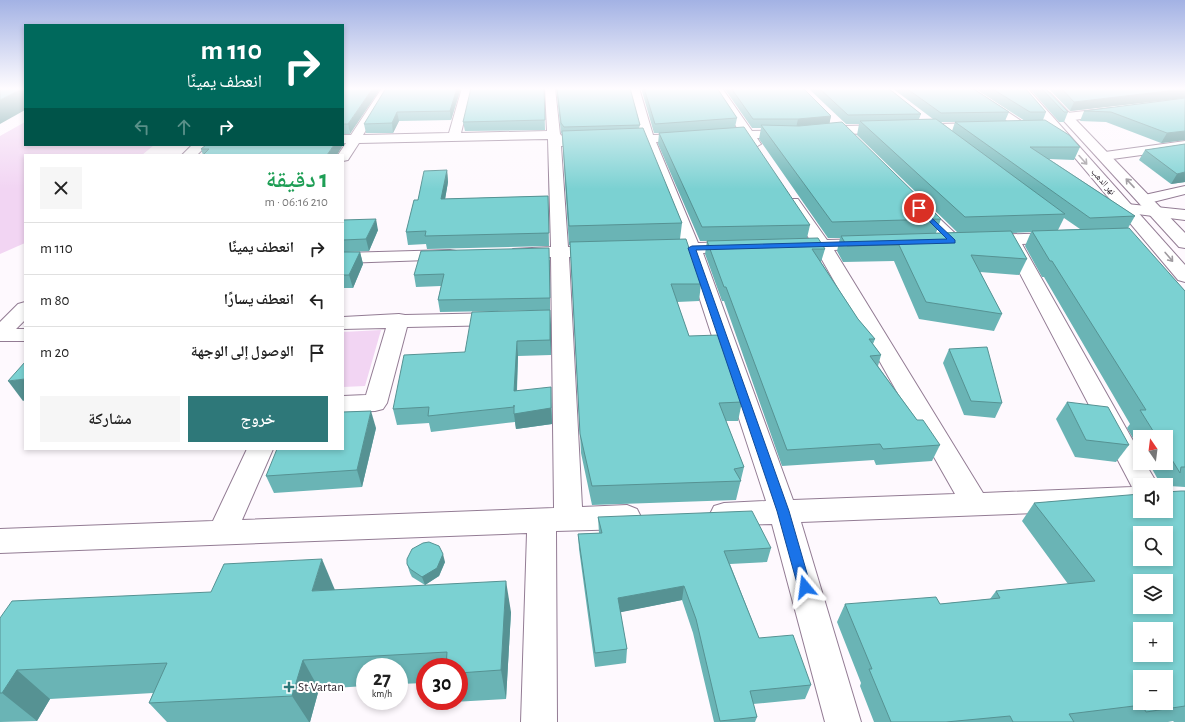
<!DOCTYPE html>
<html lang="ar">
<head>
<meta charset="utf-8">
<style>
	body { margin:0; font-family:"Alegreya Sans","Noto Naskh Arabic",sans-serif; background:#f6f6f6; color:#222; direction:rtl; height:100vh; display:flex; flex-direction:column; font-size:15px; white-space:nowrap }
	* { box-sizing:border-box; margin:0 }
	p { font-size:13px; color:#767676 }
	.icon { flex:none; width:22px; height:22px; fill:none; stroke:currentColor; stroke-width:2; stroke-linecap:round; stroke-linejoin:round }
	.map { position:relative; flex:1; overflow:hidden; direction:ltr }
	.panel { position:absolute; left:24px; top:154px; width:320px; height:296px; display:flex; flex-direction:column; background:#fff; border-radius:0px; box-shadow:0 2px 6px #0003; direction:rtl }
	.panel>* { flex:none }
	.top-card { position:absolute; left:24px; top:24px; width:320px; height:122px; border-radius:0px; box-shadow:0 2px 6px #0003; direction:rtl; background:#00695c; color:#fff; overflow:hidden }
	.needle { width:26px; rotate:346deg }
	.buttons { position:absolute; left:1133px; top:430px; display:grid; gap:8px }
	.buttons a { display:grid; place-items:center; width:40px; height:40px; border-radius:0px; background:#fff; box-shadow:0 2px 6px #0003; font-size:20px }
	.speed { position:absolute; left:356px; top:658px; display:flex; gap:8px; font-size:20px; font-weight:700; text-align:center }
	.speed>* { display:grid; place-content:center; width:52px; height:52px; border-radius:50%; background:#fff; box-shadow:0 2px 6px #0003; line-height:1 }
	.speed small { font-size:10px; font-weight:400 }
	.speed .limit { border:6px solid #d22; background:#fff; color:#111 }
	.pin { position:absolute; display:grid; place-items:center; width:34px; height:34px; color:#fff; margin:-17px; border:2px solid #fff; border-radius:50%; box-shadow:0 1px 4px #0007 }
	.me { position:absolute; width:44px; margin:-22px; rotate:344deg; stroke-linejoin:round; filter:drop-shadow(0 0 3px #0008) }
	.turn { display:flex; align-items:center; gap:14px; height:84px; padding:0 16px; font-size:18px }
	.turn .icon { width:52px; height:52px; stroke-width:2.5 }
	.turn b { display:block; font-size:28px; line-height:34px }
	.lanes { display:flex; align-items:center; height:38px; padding:0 16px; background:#0003; justify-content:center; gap:20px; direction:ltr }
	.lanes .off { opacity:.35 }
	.round { display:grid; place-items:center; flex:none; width:42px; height:42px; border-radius:0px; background:#f6f6f6 }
	.summary { display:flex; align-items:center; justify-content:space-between; height:68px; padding:0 16px }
	h1 { font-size:24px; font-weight:600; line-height:30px; color:#1e9e55 }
	.action { display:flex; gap:8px; margin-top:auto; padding:8px 16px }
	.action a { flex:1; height:46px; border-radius:0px; background:#2e7879; color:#fff; font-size:16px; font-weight:600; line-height:46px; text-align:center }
	.action a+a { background:#f6f6f6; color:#222 }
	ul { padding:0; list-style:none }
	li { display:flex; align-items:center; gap:12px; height:52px; padding:0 16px; border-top:1px solid #e0e0e0 }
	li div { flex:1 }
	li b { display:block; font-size:15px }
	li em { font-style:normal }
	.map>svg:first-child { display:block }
	.green { fill:#f2d5f3 }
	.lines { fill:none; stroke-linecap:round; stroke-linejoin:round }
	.minor-casing { stroke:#937c94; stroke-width:2 }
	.major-casing { stroke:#937c94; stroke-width:2 }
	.minor { fill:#fff; fill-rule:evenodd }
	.major { fill:#fff; fill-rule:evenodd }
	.wall { fill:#6ab4b5; fill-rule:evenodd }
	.shaded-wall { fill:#569293 }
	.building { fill:#7bd1d2; stroke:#569293; fill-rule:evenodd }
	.oneway { stroke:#9e9a9f }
	.route { fill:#1a73e8; stroke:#114b97 }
	.poi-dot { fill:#2e7879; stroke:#fff; stroke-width:1.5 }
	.labels { text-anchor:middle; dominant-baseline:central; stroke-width:4; stroke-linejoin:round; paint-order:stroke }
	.far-street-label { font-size:9px; fill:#281f29; stroke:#fff }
	.near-poi-label { font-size:13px; fill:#281f29; stroke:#fff; text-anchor:start }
</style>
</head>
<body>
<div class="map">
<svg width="1185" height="722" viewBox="0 0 1185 722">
	<rect width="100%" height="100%" fill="#fef9fe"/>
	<g class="green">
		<path d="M25,122V145H154L142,155H25V243L0,254V136Z"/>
		<path d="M381,330L365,386L343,387V332Z"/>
	</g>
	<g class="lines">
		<g class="minor-casing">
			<g id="minor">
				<path d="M382,88H392L363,135L449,133L462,88H472L461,133L547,131L545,88H555L560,134L564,138L641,135L629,88H639L653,135L692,134L694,137L688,141L656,142L698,243L736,242L742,243L745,247L742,251L703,253L793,500L955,494L817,251L786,250L783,246L786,242L810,240L785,202L788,199H798L827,240L868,239L874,240L877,244L874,248L834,250L983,493L1132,487L1005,245L980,244L978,240L980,236L986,235L1058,233L1064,234L1066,238L1064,242L1022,244L1140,453V463H1145L1158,485H1140V509L801,522L861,722H825L772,524L724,525L714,522L710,514L714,506L724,503L766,501L685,254L652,253L649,249L652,245L681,243L643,143L561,146L568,247L600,246L606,247L609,251L606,255L569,257L582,507L627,505L637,509L641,517L637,525L627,529L556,531L557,722H521L527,533L0,553V529L213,521L247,449H273L242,520L554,508L551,257L519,258L513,257L510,253L513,249L551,247L548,139L359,143L348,160L343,161V155H338L346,143H343V135H351Z"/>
				<path d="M712,88H722L752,131L796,130L842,126L984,123L990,127L984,131L842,134L796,138H757L761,144L754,148L749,147L744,138H717L715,135L717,132L739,131Z"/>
				<path d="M958,88H971L1029,126L1027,129H1019Z"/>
				<path d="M1112,108L1116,110L1118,112L1116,114L1067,121L1061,117L1067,113Z"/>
				<path d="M1185,141V149L1105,160L1100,159L1098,156L1100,153L1105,152Z"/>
				<path d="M192,145H207L197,155H182Z"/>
				<path d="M1185,186V194L1145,204L1140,202L1137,199L1140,196Z"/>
				<path d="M918,202L924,204L959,237L962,241L959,245L953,246L947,245L912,210L910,207L912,204Z"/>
				<path d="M1127,204L1185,210V220L1121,212L1119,209L1121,206Z"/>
				<path d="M450,250L456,251L459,255L456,259L343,263V253Z"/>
				<path d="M25,302V320L16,329H25V341H0V322L18,304Z"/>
				<path d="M500,313L507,315L510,319L507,323L500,325L407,327L387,403L383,409L375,411L343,412V396L366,395L386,328L343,329V317L399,314L405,315Z"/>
			</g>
		</g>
		<g class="major-casing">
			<g id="major">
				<path d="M1016,88H1027L1185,265V282L1178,280Z"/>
				<path d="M1046,92L1050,93L1185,233V248L1179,247L1042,97L1041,95L1042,93Z"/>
			</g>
		</g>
		<use href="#minor" class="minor"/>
		<use href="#major" class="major"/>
	</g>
	<g class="wall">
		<path d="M343,88L350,134H343Z"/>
		<path d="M461,88L451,120L399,121L393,133H366L364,124Z"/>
		<path d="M544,88L545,130L465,131L463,122Z"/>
		<path d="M556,88H630L640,125L639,128L682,223L680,239L701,284L699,301L677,302L689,336L742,402L738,421H726L744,467L736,500L592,505L581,453L570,245H569L562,134L561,133Z"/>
		<path d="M641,88H717L737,118L735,127L810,225L807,238L825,249L821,262L858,319L875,339L873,344L881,355L878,366L917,420L940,445L932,461L876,465L874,460L782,466L724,301H722L705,254L707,241H700L658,144L659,133H654Z"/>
		<path d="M724,88H803L831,116L829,123L941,219L936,233L957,232L857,135L859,124H846L808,88H888L921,114L919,119H933L892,88H972L1009,112L1005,121H1025L974,88H1025L1046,112L1043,120L1080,147L1074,160L1049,159L1135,216L1128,228L1185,291V487L1169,486L1166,490V485H1161L1151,467L1147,463H1166V437H1140V450L1127,428L1130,424L1044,277H1042L1025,246L1031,232L1012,233L1027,259L1019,275L980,272L1002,314L994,331L919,319L894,261L843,262L837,251L840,238H828L759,139L761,128H752ZM941,122H955L952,131ZM1064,218L1080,229L1058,230Z"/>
		<path d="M1029,88H1045L1068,112L1064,122H1059Z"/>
		<path d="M1048,88H1185V98L1070,111Z"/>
		<path d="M1185,98V140L1161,143L1106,122L1080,121L1084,111Z"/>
		<path d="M1185,144V182L1171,184L1139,160L1145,150Z"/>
		<path d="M343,145L203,155L201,149Z"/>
		<path d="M447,170L448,182L445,199L548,196L549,246L427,249L426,244L408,245L406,232L418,200Z"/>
		<path d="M343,220L378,230L369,251L348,252H360L363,264L353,288H343Z"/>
		<path d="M550,260V310L440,312L438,300L441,286L416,287L414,275Z"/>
		<path d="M551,325V355L518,356L517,391L551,403L552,424L516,429L515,422L431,432L429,423L397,425L393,409L465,352Z"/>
		<path d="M949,349L1002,403L995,418L964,415L943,363Z"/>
		<path d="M1067,402L1129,445L1116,462L1075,457L1056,419Z"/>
		<path d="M376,428L362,487L274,493L266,476Z"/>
		<path d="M1185,491V722H1174L1173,721L1168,722H874L860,686L861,683L837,622L845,604H940L990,599L996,591L1068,584L1022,521L1034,503Z"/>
		<path d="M598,517L771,548L767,562L730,564L759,638L811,685L805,699L753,704L757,717L755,722H714L693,633L682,600L620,612L627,649L626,663L595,667L579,549L578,534L599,533Z"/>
		<path d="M445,562L439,576L425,585L412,577L410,573L407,564Z"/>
		<path d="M335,590L511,612L506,699L453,702V701H459V667H425V683L399,684V667H365V686L319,689L310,722H167L149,703L153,693L50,699L37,721L0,722V618Z"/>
	</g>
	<g class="shaded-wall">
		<path d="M24,88H25V110L0,124V100Z"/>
		<path d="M373,88H381L350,134L348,124Z"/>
		<path d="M457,88H461L451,120L450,111Z"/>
		<path d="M1185,89V98L1070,111L1074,102Z"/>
		<path d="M397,112L399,121L393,133L392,123Z"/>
		<path d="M831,116L829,126L796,128L798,119Z"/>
		<path d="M1185,131V140L1161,143L1167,133Z"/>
		<path d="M334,145H343L337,155H327Z"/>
		<path d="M447,170L448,182L443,211L441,199Z"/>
		<path d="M1185,172V182L1171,184L1177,174Z"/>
		<path d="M376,219L378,230L369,251L366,239Z"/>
		<path d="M360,252L363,264L353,288L349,275Z"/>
		<path d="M550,310L551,325V355L550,340Z"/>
		<path d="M517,341L518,356L516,407L514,391Z"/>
		<path d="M25,379V400L23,401L8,381Z"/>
		<path d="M551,387L552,424L516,429L514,414Z"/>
		<path d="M371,411L376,428L362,487L357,470Z"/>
		<path d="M443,554L445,562L439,576L425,585L422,577Z"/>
		<path d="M322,559L335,590L312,591Z"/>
		<path d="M506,581L511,612L506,699L501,670Z"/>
		<path d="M684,586L682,600L617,613L618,598Z"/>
		<path d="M303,660L319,689L310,722H309L292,696Z"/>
		<path d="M17,670L50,699L37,721L2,693Z"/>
	</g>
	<g class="building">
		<path d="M0,88H24L0,100Z"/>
		<path d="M343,88H373L348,124H343Z"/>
		<path d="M386,88H457L450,111L397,112L392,123L364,124Z"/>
		<path d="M471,88H544L545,120L463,122Z"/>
		<path d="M557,88H630L640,125L564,127L561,123Z"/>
		<path d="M644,88H717L737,118L655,124Z"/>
		<path d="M731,88H803L831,116L798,119H753Z"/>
		<path d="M819,88H888L921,114L848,115Z"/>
		<path d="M906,88H972L1009,112L941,113Z"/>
		<path d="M991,88H1025L1046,112H1030Z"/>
		<path d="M1041,88H1045L1068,112H1064Z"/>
		<path d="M1061,88H1185V89L1074,102Z"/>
		<path d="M1185,98V131L1167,133L1111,112L1084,111Z"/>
		<path d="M936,119L1065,214L965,217L860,121Z"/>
		<path d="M1045,120L1069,135L1080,147H1030L1135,216L1090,218L955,122Z"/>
		<path d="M842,122L941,219L832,222L761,125L799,126Z"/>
		<path d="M744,127L810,225L702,227L659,133Z"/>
		<path d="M643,128L682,223L569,226L562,131Z"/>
		<path d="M1185,144V172L1177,174L1145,150Z"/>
		<path d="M206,145H334L327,155H203L209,149H201Z"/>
		<path d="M447,170L441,199L548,196L549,233L425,236L426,231L406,232L414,200H418L424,171Z"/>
		<path d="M376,219L366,239L343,240V220Z"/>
		<path d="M1129,228L1185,291V467H1181L1180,473L1166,450V437H1155V434L1140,410H1146L1052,261H1050L1032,231Z"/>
		<path d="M1011,231L1027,259L971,255L1002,314L926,302L899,245L847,246L841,236Z"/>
		<path d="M818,238L825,249H812L858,319L875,339H869L881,355L870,356L917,420H923L940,445L883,449L880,444L787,450L726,287H724L707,241Z"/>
		<path d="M686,239L701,284H671L689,336L719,335L742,402L719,403L744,467L734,469L741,481L592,486L580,434L570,242Z"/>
		<path d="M549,248L550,298L438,300L444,274L414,275L421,251Z"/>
		<path d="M343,252H360L349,275H343Z"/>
		<path d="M550,310V340L517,341L514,391L551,387V408L514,414V405V407L428,416L429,407L393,409L404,355L465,352L472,312Z"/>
		<path d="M987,347L1002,403L971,401L949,349Z"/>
		<path d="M25,362V379L8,381Z"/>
		<path d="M1067,402L1108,407L1129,445L1086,440Z"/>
		<path d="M371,411L357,470L266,476L277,449H343V412Z"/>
		<path d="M1181,491H1185V706L1146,712L1142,705L1069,714L1074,722H1013L1010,716L946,722H891L869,669H872L845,604L936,597L940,604L1000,598L996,591L1095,581L1034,503L1140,494V511H1166V492ZM1140,533H1166V559H1140ZM1140,581H1166V607H1140ZM1140,629H1166V655H1140ZM1140,677H1166V703H1140Z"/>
		<path d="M752,511L771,548L724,551L759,638L793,635L811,685L750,691L757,717L720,721L696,619L684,586L618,598L627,649L595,653L578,534L602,533L598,517Z"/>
		<path d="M429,542L439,546L443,554L437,568L422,577L410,569L407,564V559L412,549L423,543Z"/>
		<path d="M322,559L312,591L506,581L501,670L459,673V667H446L447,652L303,660L292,696L149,703L167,663L17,670L2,693H0V618L12,601L211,592L224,564Z"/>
	</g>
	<defs><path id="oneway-shaft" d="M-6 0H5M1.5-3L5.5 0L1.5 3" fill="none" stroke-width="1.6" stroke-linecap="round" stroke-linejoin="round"/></defs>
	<g class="oneway">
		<use href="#oneway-shaft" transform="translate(1083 160) rotate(48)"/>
		<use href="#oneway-shaft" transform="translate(1130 183) rotate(-133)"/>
		<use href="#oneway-shaft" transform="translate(1169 257) rotate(50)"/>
	</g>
	<linearGradient id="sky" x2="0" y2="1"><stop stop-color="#a3b2e4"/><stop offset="0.47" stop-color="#fffcff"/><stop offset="1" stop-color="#fffcff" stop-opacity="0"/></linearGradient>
	<rect width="1185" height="189" fill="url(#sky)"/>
	<path class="route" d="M919,206L955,240V243L696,250L789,511L811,587L809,591L805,592L800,591L798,587L777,511L688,248L692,246L947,239L917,209V206Z"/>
	<path class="poi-dot" d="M287 681h4v4h4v4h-4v4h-4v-4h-4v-4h4z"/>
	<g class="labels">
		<g class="far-street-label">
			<text transform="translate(1103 182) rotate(48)">نهر الدهب</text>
		</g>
		<g class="near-poi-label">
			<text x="298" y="687">St Vartan</text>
		</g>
	</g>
</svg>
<div class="buttons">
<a><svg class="needle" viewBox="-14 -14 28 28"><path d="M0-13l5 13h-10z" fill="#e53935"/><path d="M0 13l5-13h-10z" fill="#767676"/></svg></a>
<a><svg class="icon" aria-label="sound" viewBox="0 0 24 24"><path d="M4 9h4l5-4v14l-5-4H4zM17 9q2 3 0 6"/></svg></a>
<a><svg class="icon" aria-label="search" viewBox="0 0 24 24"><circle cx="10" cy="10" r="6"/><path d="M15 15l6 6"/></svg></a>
<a><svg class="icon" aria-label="layers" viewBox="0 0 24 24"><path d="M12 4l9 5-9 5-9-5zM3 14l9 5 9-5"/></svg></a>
<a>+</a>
<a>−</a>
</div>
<div class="speed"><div>27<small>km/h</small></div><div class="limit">30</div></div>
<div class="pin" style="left:919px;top:208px;background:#d93025"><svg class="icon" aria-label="arrive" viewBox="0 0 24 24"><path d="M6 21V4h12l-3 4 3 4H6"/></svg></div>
<svg class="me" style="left:805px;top:587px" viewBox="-20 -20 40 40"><path d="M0-17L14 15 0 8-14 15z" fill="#1a73e8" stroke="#fff" stroke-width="4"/></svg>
<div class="top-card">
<div class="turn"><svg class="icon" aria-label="right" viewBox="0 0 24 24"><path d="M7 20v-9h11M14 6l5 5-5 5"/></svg><div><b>110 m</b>انعطف يمينًا</div></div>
<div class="lanes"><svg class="icon off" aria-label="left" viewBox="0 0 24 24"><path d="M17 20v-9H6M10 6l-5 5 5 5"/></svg><svg class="icon off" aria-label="ahead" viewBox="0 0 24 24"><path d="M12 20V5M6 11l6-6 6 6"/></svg><svg class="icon" aria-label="right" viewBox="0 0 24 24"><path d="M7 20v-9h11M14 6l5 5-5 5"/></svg></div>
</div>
<section class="panel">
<div class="summary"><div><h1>1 دقيقة</h1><p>210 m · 06:16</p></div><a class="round"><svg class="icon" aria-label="close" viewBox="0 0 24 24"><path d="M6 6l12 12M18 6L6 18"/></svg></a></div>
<ul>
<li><svg class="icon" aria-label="right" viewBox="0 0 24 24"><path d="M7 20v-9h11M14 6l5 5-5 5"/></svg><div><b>انعطف يمينًا</b></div><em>110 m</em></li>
<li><svg class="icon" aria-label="left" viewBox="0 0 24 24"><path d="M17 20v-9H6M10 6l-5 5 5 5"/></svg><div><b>انعطف يسارًا</b></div><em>80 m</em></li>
<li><svg class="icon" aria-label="arrive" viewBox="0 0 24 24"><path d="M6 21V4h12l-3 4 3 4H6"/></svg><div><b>الوصول إلى الوجهة</b></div><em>20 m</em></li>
</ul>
<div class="action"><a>خروج</a><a>مشاركة</a></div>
</section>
</div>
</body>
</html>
